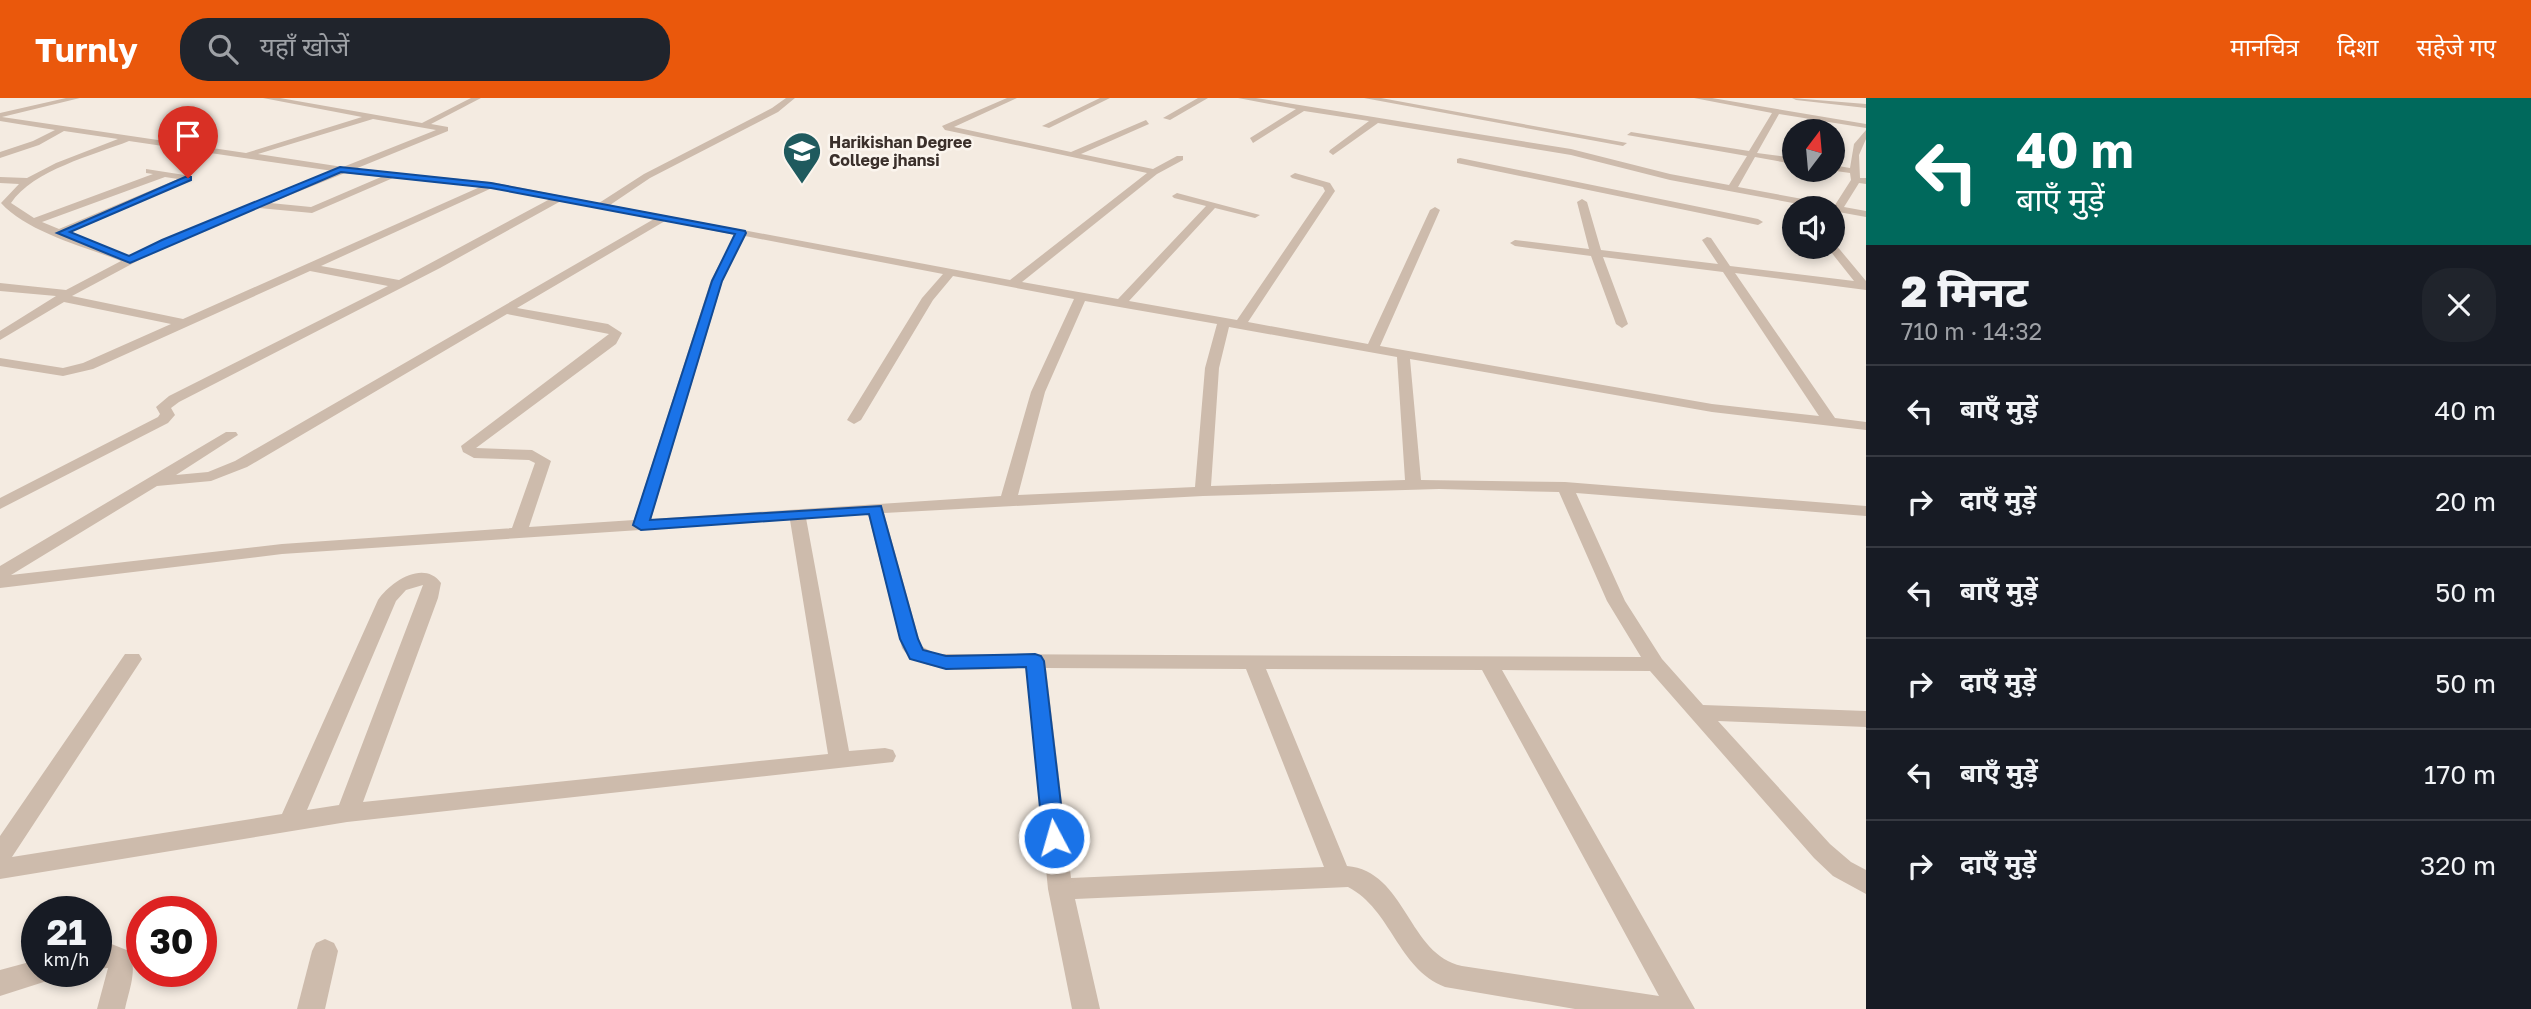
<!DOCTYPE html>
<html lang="hi">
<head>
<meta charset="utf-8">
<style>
	body { margin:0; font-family:"Golos Text","Noto Sans Devanagari",sans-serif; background:#20242c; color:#f1f3f6; height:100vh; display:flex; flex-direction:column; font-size:26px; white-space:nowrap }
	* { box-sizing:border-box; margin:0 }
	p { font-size:23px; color:#9ea1a6 }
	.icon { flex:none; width:38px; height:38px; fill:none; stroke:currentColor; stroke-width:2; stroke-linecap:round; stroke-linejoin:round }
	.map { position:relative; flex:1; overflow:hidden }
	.side { display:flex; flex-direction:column; background:#171b24; width:665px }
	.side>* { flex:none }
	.hud { background:#00695c; color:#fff; overflow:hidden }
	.needle { width:46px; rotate:16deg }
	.buttons { position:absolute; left:1782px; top:21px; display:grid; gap:14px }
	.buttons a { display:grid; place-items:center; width:63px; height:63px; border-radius:50%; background:#171b24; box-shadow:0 4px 10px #0003; font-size:35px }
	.speed { position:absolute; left:21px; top:798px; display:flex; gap:14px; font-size:35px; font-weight:700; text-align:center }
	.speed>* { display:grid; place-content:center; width:91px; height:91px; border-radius:50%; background:#171b24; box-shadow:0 4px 10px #0003; line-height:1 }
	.speed small { font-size:18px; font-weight:400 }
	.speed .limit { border:10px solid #d22; background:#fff; color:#111 }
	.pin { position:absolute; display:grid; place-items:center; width:60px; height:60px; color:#fff; margin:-72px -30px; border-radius:50% 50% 50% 0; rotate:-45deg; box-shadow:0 0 7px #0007 }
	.pin .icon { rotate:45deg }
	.me { position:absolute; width:77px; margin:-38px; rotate:354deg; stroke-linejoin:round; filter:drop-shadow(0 0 5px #0008) }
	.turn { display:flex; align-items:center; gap:24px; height:147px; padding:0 35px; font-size:32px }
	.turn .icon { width:91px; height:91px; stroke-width:2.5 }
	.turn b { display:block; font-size:49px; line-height:60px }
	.round { display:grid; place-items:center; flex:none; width:74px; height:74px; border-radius:28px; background:#20242c }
	.head { display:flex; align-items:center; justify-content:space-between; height:119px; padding:0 35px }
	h1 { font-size:42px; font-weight:800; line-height:52px }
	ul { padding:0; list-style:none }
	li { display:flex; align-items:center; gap:21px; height:91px; padding:0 35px; border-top:2px solid #363941 }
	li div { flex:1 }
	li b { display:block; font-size:26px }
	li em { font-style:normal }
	header { display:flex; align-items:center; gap:42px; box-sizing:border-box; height:98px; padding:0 35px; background:#ea580c; color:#fff }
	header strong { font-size:33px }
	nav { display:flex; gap:38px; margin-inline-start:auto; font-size:24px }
	.search { width:490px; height:63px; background:#20242c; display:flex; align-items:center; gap:18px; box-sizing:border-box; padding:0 24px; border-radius:28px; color:#9ea1a6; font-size:26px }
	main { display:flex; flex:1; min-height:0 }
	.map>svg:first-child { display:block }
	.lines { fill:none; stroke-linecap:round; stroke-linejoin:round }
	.minor { fill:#cdbbac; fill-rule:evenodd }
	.route { fill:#1a73e8; stroke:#114b97; stroke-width:2 }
	.labels { text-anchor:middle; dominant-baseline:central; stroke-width:5; stroke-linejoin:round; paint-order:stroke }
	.far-poi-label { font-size:16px; font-weight:bold; fill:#3b302b; stroke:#fbf5ee; text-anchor:start }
</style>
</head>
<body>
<header>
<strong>Turnly</strong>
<div class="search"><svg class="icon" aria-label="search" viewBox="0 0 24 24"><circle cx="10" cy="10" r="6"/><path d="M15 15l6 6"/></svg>यहाँ खोजें</div>
<nav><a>मानचित्र</a><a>दिशा</a><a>सहेजे गए</a></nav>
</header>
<main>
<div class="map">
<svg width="1866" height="911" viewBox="0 0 1866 911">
	<rect width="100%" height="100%" fill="#f4ebe1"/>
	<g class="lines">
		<g class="minor">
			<path d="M66,0H80L2,19L246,55L362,19L263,0H280L422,25L471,0H481L431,26L448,29V33L355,71L491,84L599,105L644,76L772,10L786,0H795L778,14L650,80L610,107L1010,182L1147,75L945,32L942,28L1007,0H1017L954,29L1071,54L1146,22L1149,26L1081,56L1153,71L1177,58H1183V62L1157,76L1022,184L1118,201L1206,108L1174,100L1172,98L1177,95L1260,117L1255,120L1215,110L1129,203L1237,222L1325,93L1323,89L1292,80L1290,78L1295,75L1330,85L1335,93L1248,224L1368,246L1430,112L1435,109L1440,112L1380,248L1712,306L1819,318L1723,174L1603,159L1628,226L1622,230L1616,226L1591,158L1515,148L1510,145L1515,142L1589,151L1577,104L1582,101L1587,104L1601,152L1718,166L1702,142L1707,139L1711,140L1730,168L1854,183L1827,149L1836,147L1866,183V192L1735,175L1835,320L1866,324V332L1712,314L1410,261L1421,382L1565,384L1866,408V418L1576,395L1625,503L1662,561L1703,607L1866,613V629L1718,623L1830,746L1851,764L1866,772V796L1833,778L1814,760L1650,573L1502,572L1695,911H1575L1445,889C1397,870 1392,812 1348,789L1075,801L1100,911H1072L1048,791L1026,570C993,570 921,580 902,550L868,416L806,420L849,653L885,650L893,652L896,658L893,664L347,724L0,781V738L125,556H139L142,561L12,759L282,716L378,502C390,484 424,461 441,485L438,500L363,704L828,656L790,422L282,456L0,490V468L226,334H236L238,337L176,377L208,374L235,363L654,121L561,103L440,170L179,304L171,310L175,317L168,325L0,411V400L158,319L160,316L156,309L169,298L388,188L310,173L93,271L63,278L0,268V260L63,270L83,265L171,226L64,204L0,242V233L56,198L0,193V185L66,192L121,163C85,149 27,134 1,105L19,86L0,85V79L27,80L56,65L118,41L64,33L39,47L0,60V54L33,43L55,32L0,23V15ZM373,21L436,32L343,69L258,56ZM129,43L333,73L161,142L130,158L68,135L191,82V78L146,71V75L153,76L34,120L11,105C33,72 94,57 129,43ZM345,75L381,79L311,109L270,105ZM165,79L178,81L59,131L42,124ZM393,80L480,89L183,221L72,198L169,146L259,110L312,115ZM492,90L550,101L399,182L321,168ZM665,123L735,137L711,182L634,422L529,429L551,363L532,352L476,350L616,246L622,235L608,226L517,210ZM745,138L943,176L922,200L847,322L854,326L861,322L933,202L953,178L1074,201L1031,294L1001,398L651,421L723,182ZM1085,203L1217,226L1205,270L1195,389L1018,397L1045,294ZM507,216L609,236L461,348L463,354L474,360L529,362L535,365L512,430L282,446L11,477L157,388L211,383L247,369ZM1229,229L1397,259L1405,382L1211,388L1219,270ZM1439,391L1559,394L1607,503L1641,559L936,556L921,548L884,415L1203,398ZM423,487L339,707L307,712L396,503L406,492ZM1046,570L1246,571L1324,769L1071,780ZM1266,571L1482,572L1659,898L1462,868C1408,857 1406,773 1347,768Z"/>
			<path d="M1100,0H1110L1049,30L1042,28Z"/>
			<path d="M1198,0H1208L1170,22L1163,20Z"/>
			<path d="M1238,0H1256L1571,51L1670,76L1729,87L1747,58L1627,37L1631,34L1749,53L1772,15L1694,0H1712L1866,26V30L1779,16L1757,55L1794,60V66L1755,59L1738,89L1835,107L1851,82L1850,75L1829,72H1832V67L1850,70L1854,46L1866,32V41L1859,57L1860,80H1866V86L1859,85L1844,109L1866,113V119L1833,113L1832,110H1820L1670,82L1571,57L1378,25L1333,57L1329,54L1330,52L1369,23L1304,13L1253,45L1250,40L1296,11Z"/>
			<path d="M1364,0H1381L1627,45L1623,48Z"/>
			<path d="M1792,0L1866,6V10L1796,2Z"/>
			<path d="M1460,60L1758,121L1763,124L1758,127L1457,65V61Z"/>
			<path d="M325,841L334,845L338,853L325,911H297L312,853L316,845Z"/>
			<path d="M109,845L129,853C138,872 129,892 125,911H97L108,870L96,871V847Z"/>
			<path d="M37,862V873H54L50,882L0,898V872Z"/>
		</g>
	</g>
	<path class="route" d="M340,69L491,85L745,133L746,135L722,183L650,422L881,408L918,541L923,552L946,558L1035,556L1041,558L1044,563L1065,740L1062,746L1054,749L1046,746L1043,740L1026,569L946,571L910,561L900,541L869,416L641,432L633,427L712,183L735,136L491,90L341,74L130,165L57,135L185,79H191V82L70,134L129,158L162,142Z"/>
	<defs>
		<g id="university-pin" transform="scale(2.0125)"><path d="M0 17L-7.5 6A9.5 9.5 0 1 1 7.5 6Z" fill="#1f5a5e" stroke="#fbf5ee"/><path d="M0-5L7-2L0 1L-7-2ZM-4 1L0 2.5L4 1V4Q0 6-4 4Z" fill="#fff"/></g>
	</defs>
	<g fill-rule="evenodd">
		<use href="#university-pin" x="802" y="53"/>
	</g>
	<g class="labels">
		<g class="far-poi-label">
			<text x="829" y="44">Harikishan Degree<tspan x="829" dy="18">College jhansi</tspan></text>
		</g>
	</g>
</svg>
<div class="buttons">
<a><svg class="needle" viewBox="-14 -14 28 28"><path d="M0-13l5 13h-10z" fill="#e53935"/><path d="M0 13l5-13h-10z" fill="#9ea1a6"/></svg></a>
<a><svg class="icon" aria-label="sound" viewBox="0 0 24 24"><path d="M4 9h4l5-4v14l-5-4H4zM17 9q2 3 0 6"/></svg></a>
</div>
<div class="speed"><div>21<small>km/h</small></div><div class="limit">30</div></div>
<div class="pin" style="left:188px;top:80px;background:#d93025"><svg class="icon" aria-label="arrive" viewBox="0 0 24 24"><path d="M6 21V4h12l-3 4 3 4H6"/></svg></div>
<svg class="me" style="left:1054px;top:740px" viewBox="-20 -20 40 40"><circle r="17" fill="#1a73e8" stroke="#fff" stroke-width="3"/><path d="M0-11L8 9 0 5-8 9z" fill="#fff"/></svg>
</div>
<section class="side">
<div class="hud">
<div class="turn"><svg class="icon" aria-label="left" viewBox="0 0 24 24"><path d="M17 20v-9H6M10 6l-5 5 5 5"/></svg><div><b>40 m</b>बाएँ मुड़ें</div></div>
</div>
<div class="head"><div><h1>2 मिनट</h1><p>710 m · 14:32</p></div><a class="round"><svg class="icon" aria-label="close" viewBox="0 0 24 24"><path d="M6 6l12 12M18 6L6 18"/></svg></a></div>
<ul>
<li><svg class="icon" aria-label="left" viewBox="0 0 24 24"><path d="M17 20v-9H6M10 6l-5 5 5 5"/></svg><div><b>बाएँ मुड़ें</b></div><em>40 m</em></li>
<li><svg class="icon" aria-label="right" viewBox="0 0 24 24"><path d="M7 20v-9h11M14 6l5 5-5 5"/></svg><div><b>दाएँ मुड़ें</b></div><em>20 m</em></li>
<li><svg class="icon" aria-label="left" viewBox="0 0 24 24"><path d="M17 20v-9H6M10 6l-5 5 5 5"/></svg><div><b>बाएँ मुड़ें</b></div><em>50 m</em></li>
<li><svg class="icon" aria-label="right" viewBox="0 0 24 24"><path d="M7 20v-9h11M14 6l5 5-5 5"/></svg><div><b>दाएँ मुड़ें</b></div><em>50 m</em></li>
<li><svg class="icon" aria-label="left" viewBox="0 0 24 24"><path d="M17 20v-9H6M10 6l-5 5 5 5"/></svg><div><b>बाएँ मुड़ें</b></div><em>170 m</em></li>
<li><svg class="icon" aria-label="right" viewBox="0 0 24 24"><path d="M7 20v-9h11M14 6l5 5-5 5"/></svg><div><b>दाएँ मुड़ें</b></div><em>320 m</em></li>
</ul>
</section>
</main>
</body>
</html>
